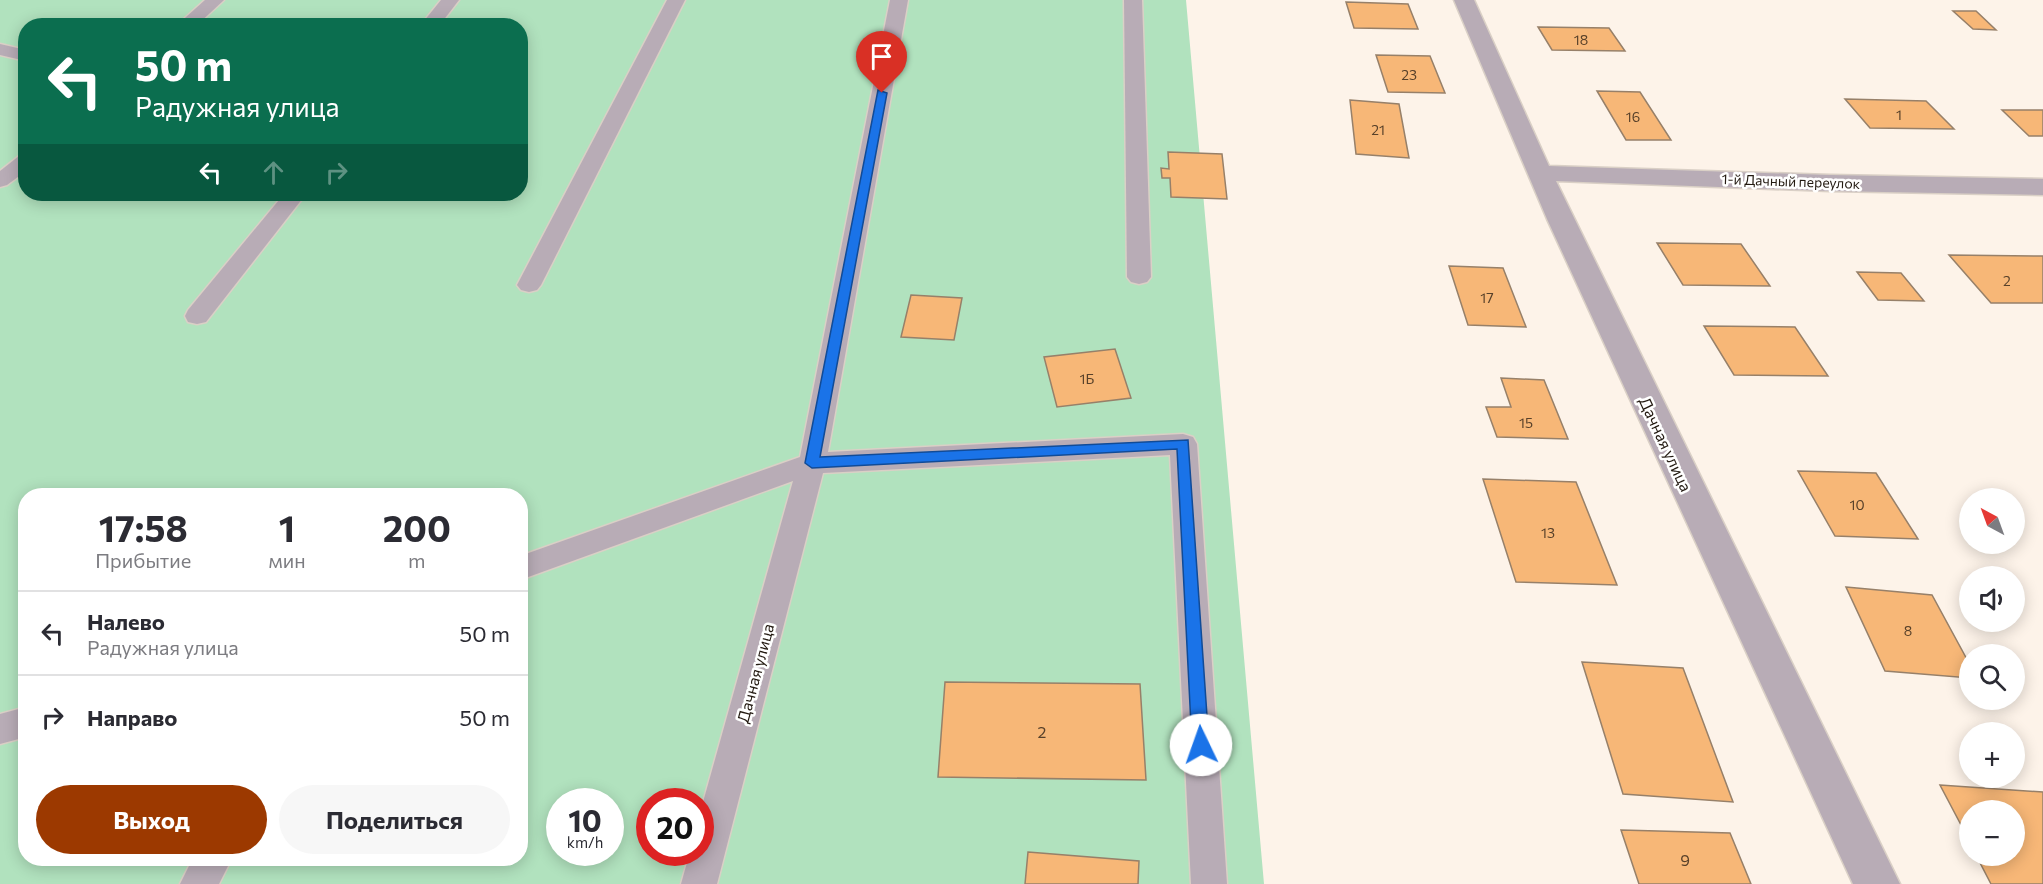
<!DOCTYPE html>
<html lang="ru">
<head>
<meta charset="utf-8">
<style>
	body { margin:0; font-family:Commissioner,sans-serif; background:#f7f7f7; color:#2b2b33; height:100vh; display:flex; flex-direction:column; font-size:22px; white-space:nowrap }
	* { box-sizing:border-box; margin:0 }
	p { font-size:20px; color:#7c7c81 }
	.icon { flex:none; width:33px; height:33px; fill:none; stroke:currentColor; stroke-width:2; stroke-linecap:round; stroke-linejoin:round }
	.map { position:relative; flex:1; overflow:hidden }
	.panel { position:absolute; left:18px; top:488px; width:510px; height:378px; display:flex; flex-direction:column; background:#fff; border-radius:24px; box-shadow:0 3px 15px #0003 }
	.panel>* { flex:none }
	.banner { position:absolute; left:18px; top:18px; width:510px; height:183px; border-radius:24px; box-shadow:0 3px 15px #0003; background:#0b6e4f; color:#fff; overflow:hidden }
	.needle { width:39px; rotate:319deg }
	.controls { position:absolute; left:1959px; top:488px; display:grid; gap:12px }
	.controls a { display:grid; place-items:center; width:66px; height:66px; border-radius:50%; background:#fff; box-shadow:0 3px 15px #0003; font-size:30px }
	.speed { position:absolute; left:546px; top:788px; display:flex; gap:12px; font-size:30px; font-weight:700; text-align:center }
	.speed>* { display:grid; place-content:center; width:78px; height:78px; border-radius:50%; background:#fff; box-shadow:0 3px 15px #0003; line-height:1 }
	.speed small { font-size:15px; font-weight:400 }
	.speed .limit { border:9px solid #d22; background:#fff; color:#111 }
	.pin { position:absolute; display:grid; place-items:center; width:51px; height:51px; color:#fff; margin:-62px -26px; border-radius:50% 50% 50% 0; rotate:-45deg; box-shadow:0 0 6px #0007 }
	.pin .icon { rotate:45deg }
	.me { position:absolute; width:66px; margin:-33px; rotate:357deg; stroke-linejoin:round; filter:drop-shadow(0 0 4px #0008) }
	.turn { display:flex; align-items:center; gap:21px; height:126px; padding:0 18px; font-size:27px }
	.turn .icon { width:78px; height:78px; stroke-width:2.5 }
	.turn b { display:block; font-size:42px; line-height:51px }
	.lanes { display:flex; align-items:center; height:57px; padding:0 18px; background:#0003; justify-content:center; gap:30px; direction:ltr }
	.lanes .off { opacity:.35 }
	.eta { display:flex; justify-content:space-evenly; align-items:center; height:102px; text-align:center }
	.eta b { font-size:36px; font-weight:700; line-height:42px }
	.primary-button { display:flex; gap:12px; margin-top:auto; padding:12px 18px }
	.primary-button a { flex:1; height:69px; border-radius:36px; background:#9c3900; color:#fff; font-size:24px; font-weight:700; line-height:69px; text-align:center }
	.primary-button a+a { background:#f7f7f7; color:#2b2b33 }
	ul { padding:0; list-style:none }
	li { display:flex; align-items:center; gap:18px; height:84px; padding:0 18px; border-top:2px solid #e1e1e2 }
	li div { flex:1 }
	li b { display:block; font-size:22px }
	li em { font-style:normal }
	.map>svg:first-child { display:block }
	.green { fill:#b1e2be; fill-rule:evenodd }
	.building { fill:#f7b777; stroke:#978069; stroke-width:1.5 }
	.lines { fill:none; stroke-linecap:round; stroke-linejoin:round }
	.service-casing { stroke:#dad0c6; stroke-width:3 }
	.minor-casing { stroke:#dad0c6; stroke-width:3 }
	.service { fill:#b8acb6; fill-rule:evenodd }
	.minor { fill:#b8acb6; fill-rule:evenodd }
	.route { fill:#1a73e8; stroke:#114b97; stroke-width:1.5 }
	.labels { text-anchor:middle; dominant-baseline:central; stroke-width:5; stroke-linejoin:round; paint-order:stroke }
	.number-label { font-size:14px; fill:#58412a }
	.far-street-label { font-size:14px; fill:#231a11; stroke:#fff }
	.street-label { font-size:16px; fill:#231a11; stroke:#fff }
	.near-number-label { font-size:16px; fill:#58412a }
</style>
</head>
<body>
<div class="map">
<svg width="2043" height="884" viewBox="0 0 2043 884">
	<rect width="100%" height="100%" fill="#fdf3e9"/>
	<path class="green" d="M0,0H1186L1264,884H0ZM26,26H520V194H26ZM26,495H520V858H26ZM560,801H610V852H560ZM650,801H700V852H650Z"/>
	<g class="building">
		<path d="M1346,2L1408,4L1418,29L1354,28Z"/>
		<path d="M1953,11H1976L1996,30L1973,29Z"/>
		<path d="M1538,27L1609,28L1625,51L1552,50Z"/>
		<path d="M1376,55L1430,56L1445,93L1388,92Z"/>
		<path d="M1597,91L1640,92L1671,140H1626Z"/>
		<path d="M1845,99L1926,101L1954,129L1870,128Z"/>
		<path d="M1350,100L1399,104L1409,158L1356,154Z"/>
		<path d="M2002,110H2043V136H2029Z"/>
		<path d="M1168,152L1222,154L1227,199L1171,197L1170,178H1162L1161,168L1169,169Z"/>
		<path d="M1657,243L1741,244L1770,286L1683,285Z"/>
		<path d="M1949,255L2043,256V303H1991Z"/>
		<path d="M1449,266L1503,268L1526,327L1468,325Z"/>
		<path d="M1857,272L1901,273L1924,301L1878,300Z"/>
		<path d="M911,295L962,298L954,340L901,337Z"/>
		<path d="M1704,326L1795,327L1828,376L1734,375Z"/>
		<path d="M1115,349L1131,398L1057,407L1044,357Z"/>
		<path d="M1501,378L1544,380L1568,439L1497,437L1486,407H1511Z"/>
		<path d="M1798,471L1876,473L1918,539L1835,536Z"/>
		<path d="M1483,479L1576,482L1617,585L1516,582Z"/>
		<path d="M1846,587L1932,595L1970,665V678L1885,671Z"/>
		<path d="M1582,662L1683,668L1733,802L1623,794Z"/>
		<path d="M945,682L1140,684L1146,780L938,777Z"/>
		<path d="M1940,785L2043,792V884H1991L1976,855H2014V810H1970V842Z"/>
		<path d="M1621,830L1730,833L1751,884H1639Z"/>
		<path d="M1028,852L1139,861L1138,884H1025Z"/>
	</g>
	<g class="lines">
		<g class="service-casing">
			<g id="service">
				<path d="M205,0H224L196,26H176Z"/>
				<path d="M441,0H459L439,26H420Z"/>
				<path d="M667,0H685L541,285L537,290L529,292L521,290L517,285Z"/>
				<path d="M890,0H908L828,452L1183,434L1193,437L1197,444L1227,884H1191L1170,455L823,473L717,884H681L690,852H700V813L793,481L520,580V556L800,457Z"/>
				<path d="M1124,0H1142L1151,277L1147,282L1139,284L1131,282L1127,277Z"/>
				<path d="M0,44L26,50V61L0,55Z"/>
				<path d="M26,154V171L7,185L0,187V171L19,156Z"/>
				<path d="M284,194H306L206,322L197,324L188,322L185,316L188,310Z"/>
				<path d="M26,707V737L0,744V714Z"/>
				<path d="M193,858H232L219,884H180Z"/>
			</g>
		</g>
		<g class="minor-casing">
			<path id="minor" d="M1454,0H1474L1549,166L1830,175L2043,179V195L1830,191L1556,181L1900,884H1853L1547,219Z"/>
		</g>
		<use href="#service" class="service"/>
		<use href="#minor" class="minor"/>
	</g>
	<path class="route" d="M878,90L887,93L820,457L1188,440L1209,745L1207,751L1201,753L1195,751L1192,745L1177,449L812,468L805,463Z"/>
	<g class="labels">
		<g class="number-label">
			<text x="1581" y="39">18</text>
			<text x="1409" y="74">23</text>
			<text x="1899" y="114">1</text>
			<text x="1633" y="116">16</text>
			<text x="1378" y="129">21</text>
			<text x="2007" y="280">2</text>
			<text x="1487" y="297">17</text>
			<text x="1087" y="378">1Б</text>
			<text x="1526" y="422">15</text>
			<text x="1857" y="504">10</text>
			<text x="1548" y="532">13</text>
			<text x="1908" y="630">8</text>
		</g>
		<g class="far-street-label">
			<text transform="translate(1791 181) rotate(2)">1-й Дачный переулок</text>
		</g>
		<g class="street-label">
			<text transform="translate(1666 444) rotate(65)">Дачная улица</text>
			<text transform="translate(755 673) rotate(-75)">Дачная улица</text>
		</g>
		<g class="near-number-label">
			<text x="1042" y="731">2</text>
			<text x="1685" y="859">9</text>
		</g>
	</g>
</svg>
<div class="controls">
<a><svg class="needle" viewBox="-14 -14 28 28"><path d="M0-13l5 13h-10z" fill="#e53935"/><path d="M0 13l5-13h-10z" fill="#7c7c81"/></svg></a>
<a><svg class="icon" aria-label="sound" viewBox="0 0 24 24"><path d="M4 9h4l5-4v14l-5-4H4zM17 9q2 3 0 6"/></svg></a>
<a><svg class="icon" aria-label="search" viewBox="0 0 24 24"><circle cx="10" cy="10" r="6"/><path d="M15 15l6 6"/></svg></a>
<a>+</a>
<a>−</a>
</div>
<div class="speed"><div>10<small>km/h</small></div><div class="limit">20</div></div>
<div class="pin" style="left:882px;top:93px;background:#d93025"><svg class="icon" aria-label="arrive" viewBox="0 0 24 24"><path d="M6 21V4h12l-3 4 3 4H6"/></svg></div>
<svg class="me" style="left:1201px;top:745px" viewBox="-20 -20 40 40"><circle r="19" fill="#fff"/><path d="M0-13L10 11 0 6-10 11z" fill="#1a73e8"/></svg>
<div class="banner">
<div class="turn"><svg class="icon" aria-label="left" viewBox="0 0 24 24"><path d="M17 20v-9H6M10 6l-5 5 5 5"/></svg><div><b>50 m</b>Радужная улица</div></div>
<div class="lanes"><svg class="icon" aria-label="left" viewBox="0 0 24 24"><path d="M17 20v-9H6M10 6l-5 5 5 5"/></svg><svg class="icon off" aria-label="ahead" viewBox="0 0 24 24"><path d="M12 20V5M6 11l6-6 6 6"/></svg><svg class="icon off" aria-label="right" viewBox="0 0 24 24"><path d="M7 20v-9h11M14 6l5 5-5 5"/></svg></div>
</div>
<section class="panel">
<div class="eta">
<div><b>17:58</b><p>Прибытие</p></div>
<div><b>1</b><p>мин</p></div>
<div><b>200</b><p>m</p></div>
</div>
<ul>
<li><svg class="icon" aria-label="left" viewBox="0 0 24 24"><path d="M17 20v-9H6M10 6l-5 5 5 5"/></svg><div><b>Налево</b><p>Радужная улица</p></div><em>50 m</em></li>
<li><svg class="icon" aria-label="right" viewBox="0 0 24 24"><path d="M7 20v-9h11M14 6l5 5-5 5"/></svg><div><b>Направо</b></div><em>50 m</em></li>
</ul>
<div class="primary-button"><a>Выход</a><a>Поделиться</a></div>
</section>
</div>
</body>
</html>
